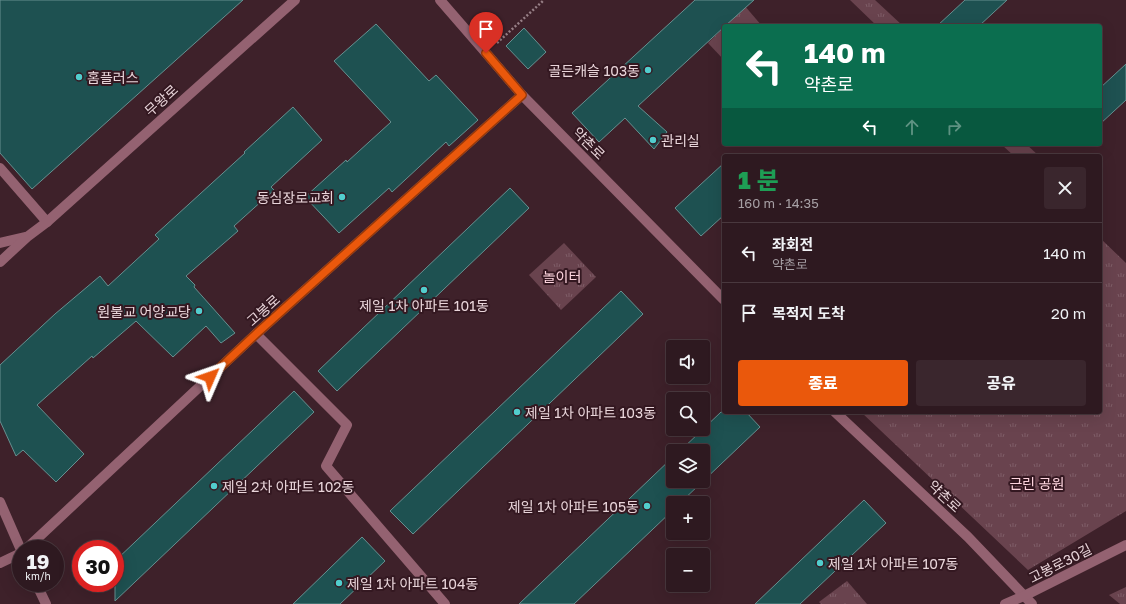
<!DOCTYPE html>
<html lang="ko">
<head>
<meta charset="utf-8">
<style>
	body { margin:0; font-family:"Golos Text","Noto Sans KR",sans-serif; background:#3a262d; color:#f1f3f6; height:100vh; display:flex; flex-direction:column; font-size:15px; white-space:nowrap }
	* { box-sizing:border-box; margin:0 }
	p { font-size:13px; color:#a7a0a5 }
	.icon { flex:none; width:22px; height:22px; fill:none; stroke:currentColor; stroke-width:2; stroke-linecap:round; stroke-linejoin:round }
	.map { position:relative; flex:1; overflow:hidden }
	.panel { position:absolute; left:722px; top:154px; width:380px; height:260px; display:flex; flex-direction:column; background:#2e1920; border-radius:4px; box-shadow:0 4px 16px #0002,0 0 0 1px #49383e }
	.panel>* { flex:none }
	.guide { position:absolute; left:722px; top:24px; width:380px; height:122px; border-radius:4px; box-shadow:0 4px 16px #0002,0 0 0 1px #49383e; background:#0b6e4f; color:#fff; overflow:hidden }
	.fabs { position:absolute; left:666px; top:340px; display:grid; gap:8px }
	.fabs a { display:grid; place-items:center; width:44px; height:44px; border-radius:4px; background:#2e1920; box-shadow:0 4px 16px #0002,0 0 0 1px #49383e; font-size:20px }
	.speed { position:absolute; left:12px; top:540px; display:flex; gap:8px; font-size:20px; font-weight:700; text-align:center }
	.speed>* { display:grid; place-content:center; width:52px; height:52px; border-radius:50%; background:#2e1920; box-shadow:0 4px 16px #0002,0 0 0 1px #49383e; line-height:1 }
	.speed small { font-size:10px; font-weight:400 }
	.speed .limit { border:6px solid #d22; background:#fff; color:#111 }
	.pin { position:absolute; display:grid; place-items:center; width:34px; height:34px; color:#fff; margin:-41px -17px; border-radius:50% 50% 50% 0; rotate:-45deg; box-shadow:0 0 4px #0007 }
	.pin .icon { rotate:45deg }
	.me { position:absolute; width:44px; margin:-22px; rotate:47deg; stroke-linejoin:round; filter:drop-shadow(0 0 3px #0008) }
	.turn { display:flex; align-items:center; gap:14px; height:84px; padding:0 16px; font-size:18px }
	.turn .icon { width:52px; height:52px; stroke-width:2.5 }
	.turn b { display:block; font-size:28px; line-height:34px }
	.lanes { display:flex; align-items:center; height:38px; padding:0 16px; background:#0003; justify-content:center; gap:20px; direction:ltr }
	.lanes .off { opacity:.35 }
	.round { display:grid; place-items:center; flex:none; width:42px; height:42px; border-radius:4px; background:#3a262d }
	.overview { display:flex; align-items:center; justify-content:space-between; height:68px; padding:0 16px }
	h1 { font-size:24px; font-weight:800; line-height:30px; color:#1e9e55 }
	.action { display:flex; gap:8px; margin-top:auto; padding:8px 16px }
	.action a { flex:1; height:46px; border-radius:4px; background:#ea580c; color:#fff; font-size:16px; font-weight:800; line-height:46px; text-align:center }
	.action a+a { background:#3a262d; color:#f1f3f6 }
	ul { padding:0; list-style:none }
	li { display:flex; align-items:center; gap:12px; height:60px; padding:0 16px; border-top:1px solid #49383e }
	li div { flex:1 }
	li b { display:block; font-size:15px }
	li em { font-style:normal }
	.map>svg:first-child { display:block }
	.grass { fill:url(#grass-tufts) }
	.building { fill:#1e5151; stroke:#669090 }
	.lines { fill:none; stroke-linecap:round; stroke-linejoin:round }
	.path { stroke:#977f86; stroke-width:2.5; stroke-dasharray:2 2; stroke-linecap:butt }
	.minor { stroke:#946271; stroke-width:10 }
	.route-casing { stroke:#983908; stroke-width:10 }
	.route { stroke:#ea580c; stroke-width:7 }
	.poi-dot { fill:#52cdcd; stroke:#341821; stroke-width:1.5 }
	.labels { text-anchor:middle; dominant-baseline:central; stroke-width:4; stroke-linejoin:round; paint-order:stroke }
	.poi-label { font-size:14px; fill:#e9d5da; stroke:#341821; text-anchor:start }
	.street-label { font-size:14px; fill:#e9d5da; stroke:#341821 }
	.park-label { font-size:14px; fill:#fdd4de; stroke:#341821 }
</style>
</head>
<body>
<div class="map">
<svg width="1126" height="604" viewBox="0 0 1126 604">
	<defs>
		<pattern id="grass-tufts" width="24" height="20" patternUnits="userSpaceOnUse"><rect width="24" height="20" fill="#69434e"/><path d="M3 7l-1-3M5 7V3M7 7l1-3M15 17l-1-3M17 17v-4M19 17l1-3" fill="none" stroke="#7e5d67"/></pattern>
	</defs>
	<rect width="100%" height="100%" fill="#3e212a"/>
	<g class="grass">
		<path d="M850,0H875L903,26H877Z"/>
		<path d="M744,5L762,26H725Z"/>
		<path d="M724,27V60L708,43Z"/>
		<path d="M1001,144H1026L1039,156H1014Z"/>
		<path d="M1100,238L1126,263V511L1028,570L861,412H1100Z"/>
		<path d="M564,243L596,277L561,310L529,275Z"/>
		<path d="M847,581L867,604H821L819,602Z"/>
		<path d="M1126,587V604H1120L1109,595Z"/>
	</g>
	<g class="building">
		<path d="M0,0H243L32,189L0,153Z"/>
		<path d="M695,0H754L725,26H724V27L638,106L667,132L654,149L625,118L599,142L572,113Z"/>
		<path d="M965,0H1007L979,26H937Z"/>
		<path d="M376,24L429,81L436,75L478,120L449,146L446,142L392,192L389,188L339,233L305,197L346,160L347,162L391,122L334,61Z"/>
		<path d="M524,28L546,52L528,69L506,46Z"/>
		<path d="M1126,64V100L1100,124V88Z"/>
		<path d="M293,107L322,140L271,187L274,190L234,226L238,231L186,276L195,285L194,287L235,333L221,343L206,326L173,357L136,321L93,358L92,356L37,405L84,454L56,482L23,450L16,456L0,421V365L55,314L100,276L108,286L159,239L155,235L245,153L244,152Z"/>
		<path d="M724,163V215L701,236L675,208Z"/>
		<path d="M510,188L529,208L337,391L318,371Z"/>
		<path d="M621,291L643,314L413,534L390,511Z"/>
		<path d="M294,391L314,412L115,601V561Z"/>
		<path d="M721,412H746L760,427L680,503H673V510L574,604H519L673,457V481H703V451H680Z"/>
		<path d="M864,500L886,523L800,604H755Z"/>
		<path d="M362,537L385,561L340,604H293Z"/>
	</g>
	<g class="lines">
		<path class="path" d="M497,43L544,0"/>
		<g class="minor">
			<path d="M440,0L486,53L522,95L724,300"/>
			<path d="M0,168L47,222"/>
			<path d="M0,243L25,237"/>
			<path d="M0,262L27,237L47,222L295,0"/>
			<path d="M256,334L347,425L326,466L445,604"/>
			<path d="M835,412L968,537L1032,604"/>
			<path d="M0,502L21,550"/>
			<path d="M26,549L256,334L522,95"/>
			<path d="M0,563L21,553"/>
			<path d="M36,583L46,604"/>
			<path d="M1005,604L1024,596L1126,545"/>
		</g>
	</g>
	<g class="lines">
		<g class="route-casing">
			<path id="route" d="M210,377L256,334L522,95L486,53"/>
		</g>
		<use href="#route" class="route"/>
	</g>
	<g class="poi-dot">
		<circle cx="648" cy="70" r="4"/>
		<circle cx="79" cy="77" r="4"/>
		<circle cx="653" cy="140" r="4"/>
		<circle cx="342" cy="197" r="4"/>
		<circle cx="424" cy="290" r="4"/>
		<circle cx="199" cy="311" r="4"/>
		<circle cx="517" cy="412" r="4"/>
		<circle cx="214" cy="486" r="4"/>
		<circle cx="647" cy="506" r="4"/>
		<circle cx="820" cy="563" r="4"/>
		<circle cx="339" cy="583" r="4"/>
	</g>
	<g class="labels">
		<g class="poi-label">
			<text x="640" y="70" text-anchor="end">골든캐슬 103동</text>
			<text x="87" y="77">홈플러스</text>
			<text x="661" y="140">관리실</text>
			<text x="334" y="197" text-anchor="end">동심장로교회</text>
			<text x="424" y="305" text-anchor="middle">제일 1차 아파트 101동</text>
			<text x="191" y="311" text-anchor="end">원불교 어양교당</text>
			<text x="525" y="412">제일 1차 아파트 103동</text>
			<text x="222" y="486">제일 2차 아파트 102동</text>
			<text x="639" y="506" text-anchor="end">제일 1차 아파트 105동</text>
			<text x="828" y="563">제일 1차 아파트 107동</text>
			<text x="347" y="583">제일 1차 아파트 104동</text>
		</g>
		<g class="street-label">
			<text transform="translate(161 100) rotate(-42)">무왕로</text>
			<text transform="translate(589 143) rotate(45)">약촌로</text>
			<text transform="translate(263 310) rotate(-42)">고봉로</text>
			<text transform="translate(945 496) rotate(43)">약촌로</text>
			<text transform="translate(1060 563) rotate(-27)">고봉로30길</text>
		</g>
		<g class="park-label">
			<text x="562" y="276">놀이터</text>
			<text x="1037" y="483">근린 공원</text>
		</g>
	</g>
</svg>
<div class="fabs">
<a><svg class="icon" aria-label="sound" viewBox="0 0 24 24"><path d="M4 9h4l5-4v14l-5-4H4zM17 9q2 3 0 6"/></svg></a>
<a><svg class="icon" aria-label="search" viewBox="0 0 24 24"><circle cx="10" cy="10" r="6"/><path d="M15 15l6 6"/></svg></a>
<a><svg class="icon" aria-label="layers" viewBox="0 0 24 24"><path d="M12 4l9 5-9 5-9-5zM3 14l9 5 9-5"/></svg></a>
<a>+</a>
<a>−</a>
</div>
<div class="speed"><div>19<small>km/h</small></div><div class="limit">30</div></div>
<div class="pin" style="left:486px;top:53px;background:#d93025"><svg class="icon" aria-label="arrive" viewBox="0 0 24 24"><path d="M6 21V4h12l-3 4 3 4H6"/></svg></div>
<svg class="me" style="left:210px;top:377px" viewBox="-20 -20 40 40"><path d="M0-17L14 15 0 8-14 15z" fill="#ea580c" stroke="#fff" stroke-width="4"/></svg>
<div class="guide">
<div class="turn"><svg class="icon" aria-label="left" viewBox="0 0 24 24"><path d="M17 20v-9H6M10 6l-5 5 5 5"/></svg><div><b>140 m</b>약촌로</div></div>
<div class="lanes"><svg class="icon" aria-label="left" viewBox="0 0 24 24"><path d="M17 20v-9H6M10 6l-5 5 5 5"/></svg><svg class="icon off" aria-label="ahead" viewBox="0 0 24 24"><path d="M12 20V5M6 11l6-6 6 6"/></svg><svg class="icon off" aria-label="right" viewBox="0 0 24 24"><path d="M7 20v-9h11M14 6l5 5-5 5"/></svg></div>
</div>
<section class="panel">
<div class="overview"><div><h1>1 분</h1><p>160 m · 14:35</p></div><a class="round"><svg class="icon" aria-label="close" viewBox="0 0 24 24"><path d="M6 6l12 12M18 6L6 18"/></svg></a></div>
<ul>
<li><svg class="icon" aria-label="left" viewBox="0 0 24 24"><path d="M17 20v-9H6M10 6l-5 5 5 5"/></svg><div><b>좌회전</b><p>약촌로</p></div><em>140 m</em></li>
<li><svg class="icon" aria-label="arrive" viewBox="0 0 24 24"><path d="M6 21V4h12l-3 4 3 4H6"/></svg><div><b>목적지 도착</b></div><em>20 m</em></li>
</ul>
<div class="action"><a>종료</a><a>공유</a></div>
</section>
</div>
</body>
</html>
